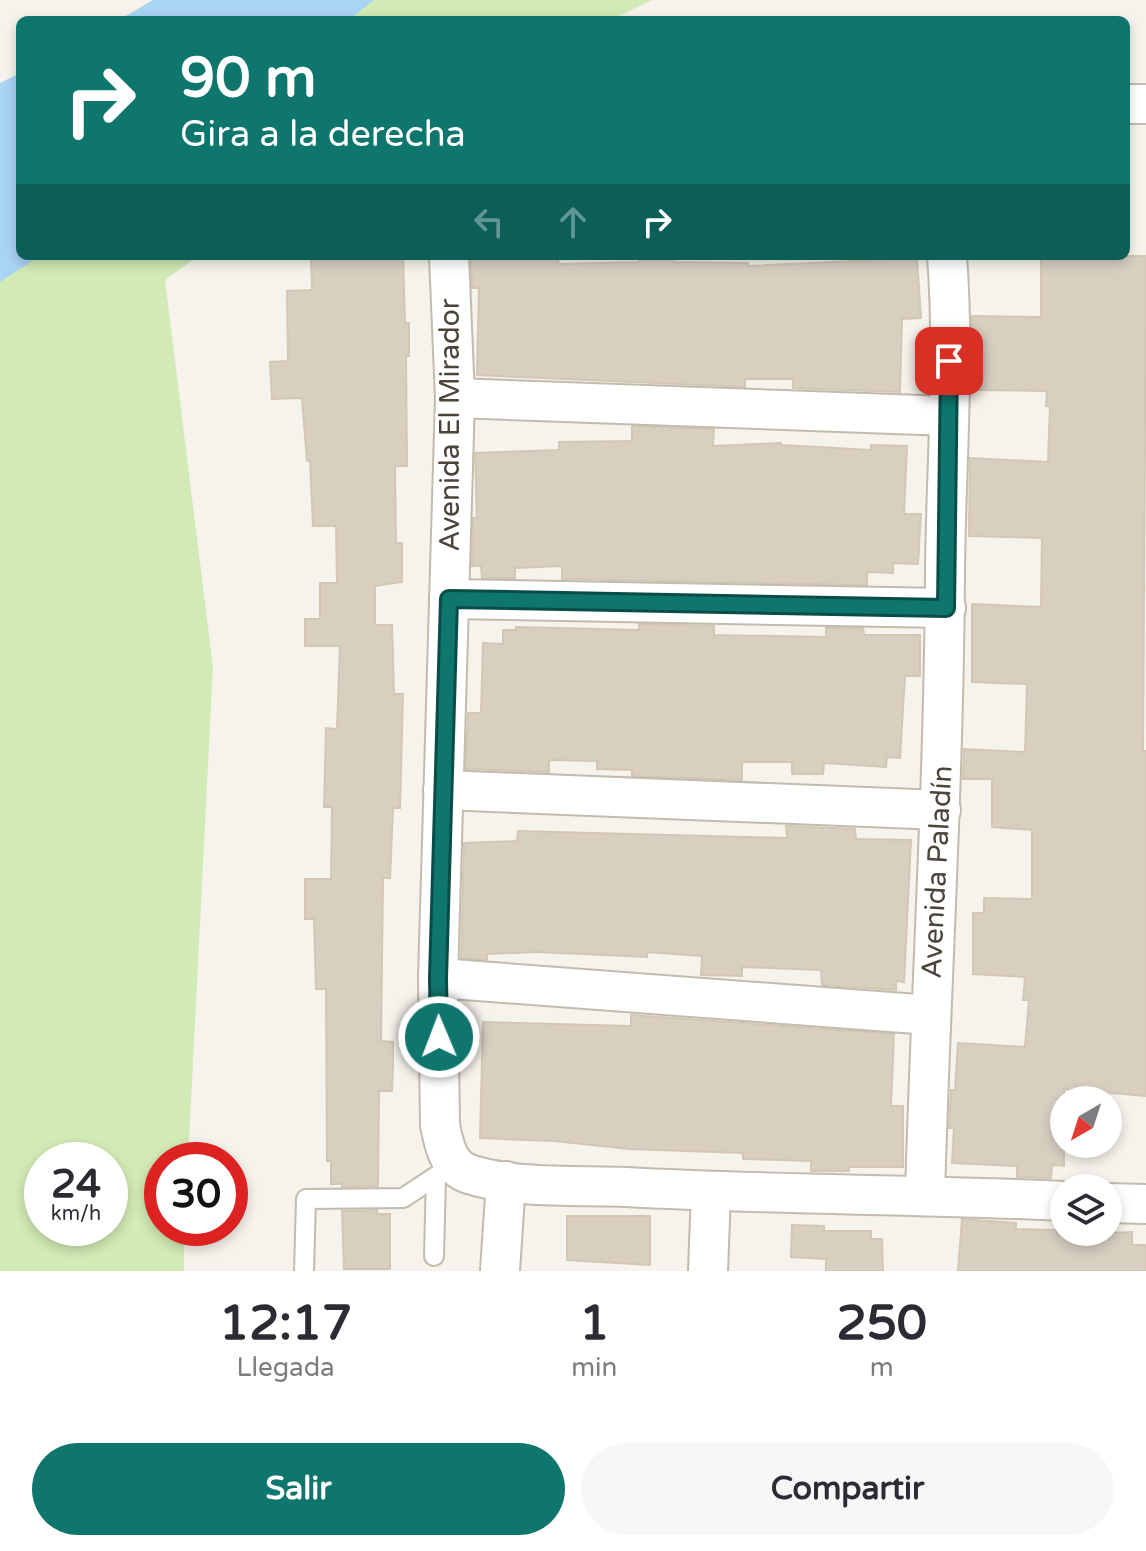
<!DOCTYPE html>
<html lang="es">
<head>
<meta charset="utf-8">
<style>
	body { margin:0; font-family:"Varela Round",sans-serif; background:#f7f7f7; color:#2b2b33; height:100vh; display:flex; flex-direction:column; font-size:30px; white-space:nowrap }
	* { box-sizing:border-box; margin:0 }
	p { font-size:26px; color:#7c7c81 }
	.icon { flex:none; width:44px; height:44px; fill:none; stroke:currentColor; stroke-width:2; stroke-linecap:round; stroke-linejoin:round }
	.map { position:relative; height:1271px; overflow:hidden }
	.sheet { display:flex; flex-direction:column; background:#fff; flex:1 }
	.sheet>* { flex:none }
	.guide { position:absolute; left:16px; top:16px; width:1114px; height:244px; border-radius:12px; box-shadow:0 4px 12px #0003; background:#0f766e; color:#fff; overflow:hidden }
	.needle { width:52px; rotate:219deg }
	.fabs { position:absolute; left:1050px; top:1086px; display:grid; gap:16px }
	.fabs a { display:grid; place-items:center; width:72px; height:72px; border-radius:50%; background:#fff; box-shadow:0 4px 12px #0003; font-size:40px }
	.speed { position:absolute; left:24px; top:1142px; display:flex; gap:16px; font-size:40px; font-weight:700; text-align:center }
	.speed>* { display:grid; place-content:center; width:104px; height:104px; border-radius:50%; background:#fff; box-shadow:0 4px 12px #0003; line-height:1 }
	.speed small { font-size:20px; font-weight:400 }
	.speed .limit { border:12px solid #d22; background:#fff; color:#111 }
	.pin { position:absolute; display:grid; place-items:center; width:68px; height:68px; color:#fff; margin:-34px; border-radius:16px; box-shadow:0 4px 12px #0006 }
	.me { position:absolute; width:88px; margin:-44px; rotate:359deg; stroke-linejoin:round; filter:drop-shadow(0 0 6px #0008) }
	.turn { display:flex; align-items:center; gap:28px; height:168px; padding:0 32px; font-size:36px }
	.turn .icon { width:104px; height:104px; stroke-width:2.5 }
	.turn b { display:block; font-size:56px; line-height:68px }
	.lanes { display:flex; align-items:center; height:76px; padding:0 32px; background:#0003; justify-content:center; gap:40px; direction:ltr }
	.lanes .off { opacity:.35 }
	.eta { display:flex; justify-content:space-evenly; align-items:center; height:136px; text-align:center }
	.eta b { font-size:48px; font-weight:700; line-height:56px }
	.cta { display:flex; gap:16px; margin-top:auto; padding:16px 32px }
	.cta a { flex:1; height:92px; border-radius:48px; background:#0f766e; color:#fff; font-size:32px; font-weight:700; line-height:92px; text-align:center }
	.cta a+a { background:#f7f7f7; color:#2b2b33 }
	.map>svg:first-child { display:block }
	.green { fill:#d2eab5; fill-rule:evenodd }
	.water { fill:#a9d4f2 }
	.building { fill:#d8cfc1; stroke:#d3c7b4; stroke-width:2 }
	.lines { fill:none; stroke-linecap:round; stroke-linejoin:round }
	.lane-casing { stroke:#c2bbae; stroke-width:22 }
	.street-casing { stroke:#c2bbae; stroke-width:42 }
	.lane { stroke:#fff; stroke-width:18 }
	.street { stroke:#fff; stroke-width:38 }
	.route-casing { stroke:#0a4d48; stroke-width:20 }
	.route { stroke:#0f766e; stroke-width:14 }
	.labels { text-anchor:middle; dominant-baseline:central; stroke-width:6; stroke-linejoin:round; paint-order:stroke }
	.street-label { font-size:28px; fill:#4b4439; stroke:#fff }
</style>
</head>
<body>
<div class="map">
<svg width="1146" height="1271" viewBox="0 0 1146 1271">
	<rect width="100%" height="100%" fill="#f6f3ec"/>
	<g class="green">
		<path d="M338,0H652L611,20H314Z"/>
		<path d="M20,256H198L165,280L213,667L188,1160H162V1228H184V1271H0V265ZM42,1160H110V1228H42Z"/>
	</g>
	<g class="water">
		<path d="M153,0H374L349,20H119Z"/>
		<path d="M20,73V256H40L0,282V83Z"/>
	</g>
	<g class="building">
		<path d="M311,256H403L405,323H409V356H406L407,466H395L396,543H402V582L375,586V625H392L394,694H403L400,808H393L390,878H383L381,1041L393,1042V1067L392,1091H379L378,1186L342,1187V1184H331V1161H327L326,989H316L314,919H305V879H331L332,807H324L326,728L337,729L340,646H305V619H320V583H337L336,526H313L310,460L307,461L302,398L272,399L270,362L288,361L287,291L312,290Z"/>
		<path d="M471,256H559L558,264L639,262V256H674V262L748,263V266L917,258L921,318L902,319L900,392L793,388V379H745V387L477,375L479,288H472Z"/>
		<path d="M1041,256H1146L1143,751H1146V1096L1064,1089V1166L1052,1165L1051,1178L1017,1177V1166L952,1163L954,1128H949L951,1090H955L958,1043L1025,1047L1029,1000H1023L1025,977L973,974V913H984V898L1032,899V830L992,827V779H963L964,749L1025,752L1027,684L972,682V604L1041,607L1042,538L969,536L970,458L1048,462L1050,406H1046L1047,391L972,390V316L1041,317Z"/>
		<path d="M632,426L714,429L713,446L781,443V445L871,450V445L907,446L904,514H921L918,564L893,563V573L867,572V585L562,579V566L515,568V578H482L481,566H472L473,518H477L475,453L559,450V442L632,441Z"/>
		<path d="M639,624L714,626V635L826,637V628H863L864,635H920V676H905L900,758L887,757L886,767L824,763L823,774H792V762H742V780L632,776V770L597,769V761L549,760V772L466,769L468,713H481L483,643L503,644V630H516V627L639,630Z"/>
		<path d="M786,826L855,829L856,839L911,840L904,982L896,981V990L822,985L821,970L742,967V976L701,975L702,956L647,952V957L537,952L487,954V960L461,958L464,843L517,841L518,831L787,838Z"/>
		<path d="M631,1015L894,1034L891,1106H903V1167H849V1171H811V1161L743,1159V1153L629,1149L554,1141L480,1138L483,1022L631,1026Z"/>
		<path d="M377,1210V1214H390V1269H344L342,1211Z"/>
		<path d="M567,1216H650V1265L567,1260Z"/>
		<path d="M962,1219L1016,1223V1229L1057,1230V1235L1132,1232V1245H1146V1271H958Z"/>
		<path d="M792,1225L824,1226V1231H871V1239H882L883,1271H826V1259L791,1257Z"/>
	</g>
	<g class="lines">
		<g class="lane-casing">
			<g id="lane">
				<path d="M434,1256L436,1177"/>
				<path d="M304,1271L306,1199L403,1198L453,1165"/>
			</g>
		</g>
		<g class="street-casing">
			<g id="street">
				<path d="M1126,104H1146"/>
				<path d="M449,256L455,398L438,978L440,1125C444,1145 448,1167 469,1174C515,1189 578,1185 626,1187C772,1195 918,1194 1064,1201"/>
				<path d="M455,398L949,416"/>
				<path d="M449,599L946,608"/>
				<path d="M443,790L941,810"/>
				<path d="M438,978L930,1015"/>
				<path d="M925,1194C931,986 944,779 945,571C946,466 955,360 947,256"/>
				<path d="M1108,1203L1146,1204"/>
				<path d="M500,1271L506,1181"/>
				<path d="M708,1271L711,1192"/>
			</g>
		</g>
		<use href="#lane" class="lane"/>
		<use href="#street" class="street"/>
	</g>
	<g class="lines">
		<g class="route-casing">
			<path id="route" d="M439,1037L438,978L449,599L946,608L949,361"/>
		</g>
		<use href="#route" class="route"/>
	</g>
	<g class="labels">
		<g class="street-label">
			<text transform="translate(450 425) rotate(-90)">Avenida El Mirador</text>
			<text transform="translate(937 872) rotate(-87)">Avenida Paladín</text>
		</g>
	</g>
</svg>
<div class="fabs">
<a><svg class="needle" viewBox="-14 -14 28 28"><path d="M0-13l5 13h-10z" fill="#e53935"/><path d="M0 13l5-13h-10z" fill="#7c7c81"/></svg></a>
<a><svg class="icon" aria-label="layers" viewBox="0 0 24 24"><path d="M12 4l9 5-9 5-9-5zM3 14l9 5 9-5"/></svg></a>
</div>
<div class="speed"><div>24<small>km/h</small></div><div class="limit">30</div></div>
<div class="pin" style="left:949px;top:361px;background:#d93025"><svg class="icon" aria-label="arrive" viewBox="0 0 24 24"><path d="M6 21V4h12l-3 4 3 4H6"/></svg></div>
<svg class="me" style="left:439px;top:1037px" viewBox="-20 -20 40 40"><circle r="17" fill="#0f766e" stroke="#fff" stroke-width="3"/><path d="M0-11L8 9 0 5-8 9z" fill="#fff"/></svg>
<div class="guide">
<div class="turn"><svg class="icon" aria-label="right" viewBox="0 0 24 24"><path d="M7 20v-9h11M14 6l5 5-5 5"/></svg><div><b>90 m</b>Gira a la derecha</div></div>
<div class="lanes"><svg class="icon off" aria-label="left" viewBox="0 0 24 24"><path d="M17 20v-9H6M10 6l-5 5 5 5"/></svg><svg class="icon off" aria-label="ahead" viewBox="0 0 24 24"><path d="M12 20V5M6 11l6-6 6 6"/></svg><svg class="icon" aria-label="right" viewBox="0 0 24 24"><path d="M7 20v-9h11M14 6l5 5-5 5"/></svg></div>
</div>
</div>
<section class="sheet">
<div class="eta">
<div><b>12:17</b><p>Llegada</p></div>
<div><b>1</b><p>min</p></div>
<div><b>250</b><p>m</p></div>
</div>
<div class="cta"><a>Salir</a><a>Compartir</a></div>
</section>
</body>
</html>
